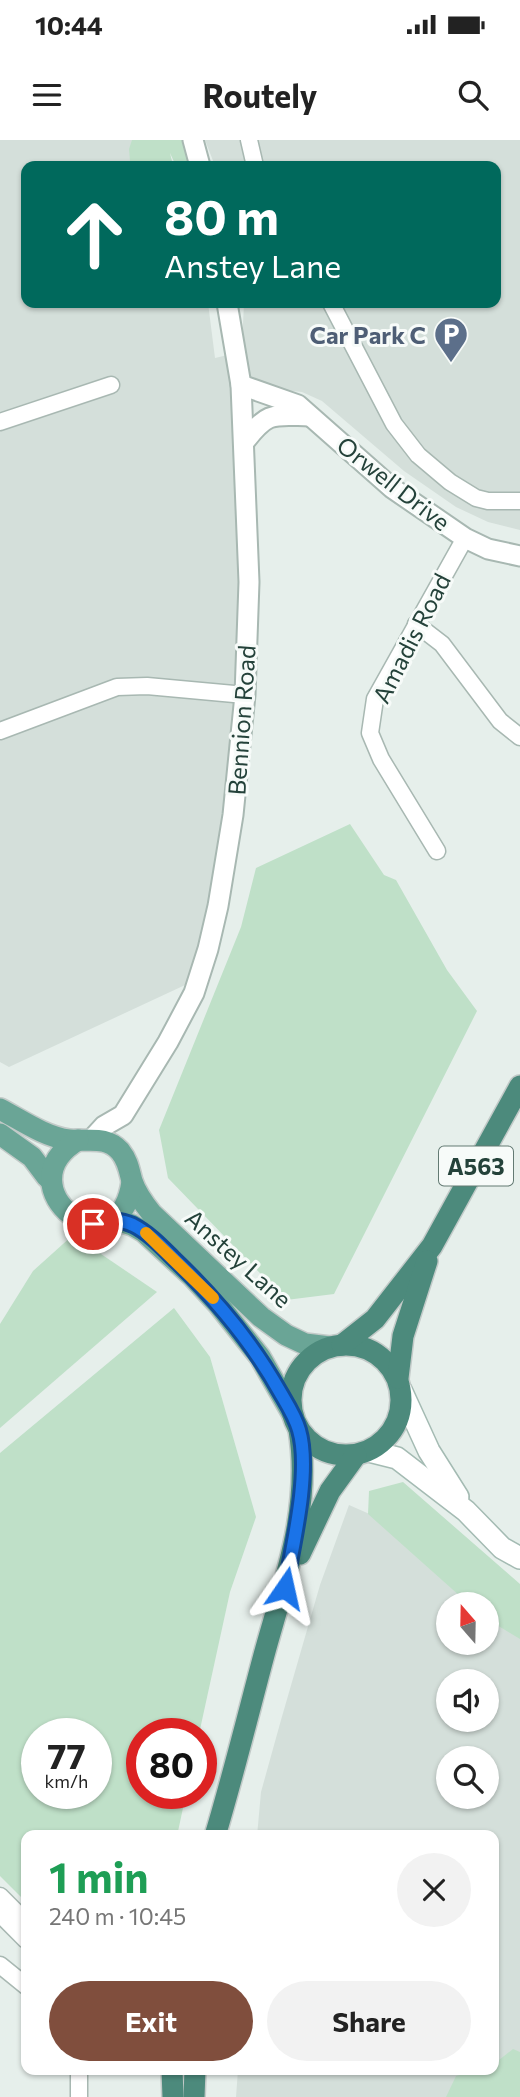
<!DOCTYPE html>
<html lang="en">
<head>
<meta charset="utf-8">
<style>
	body { margin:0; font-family:Commissioner,sans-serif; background:#f2f2f2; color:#222; height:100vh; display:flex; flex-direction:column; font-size:26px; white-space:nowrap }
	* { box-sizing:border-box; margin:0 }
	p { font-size:23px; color:#767676 }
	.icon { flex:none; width:38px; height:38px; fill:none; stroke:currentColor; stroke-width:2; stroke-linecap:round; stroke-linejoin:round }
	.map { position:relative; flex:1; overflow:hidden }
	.side { position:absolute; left:21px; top:1690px; width:478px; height:245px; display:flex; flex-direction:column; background:#fff; border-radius:14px; box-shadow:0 2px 5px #0004 }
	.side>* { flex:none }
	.guide { position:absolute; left:21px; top:21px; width:480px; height:147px; border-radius:14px; box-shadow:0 2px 5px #0004; background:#00695c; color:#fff; overflow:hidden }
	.needle { width:46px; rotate:340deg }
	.fabs { position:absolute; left:436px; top:1452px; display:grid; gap:14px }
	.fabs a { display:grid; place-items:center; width:63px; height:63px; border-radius:50%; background:#fff; box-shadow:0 2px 5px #0004; font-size:35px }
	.speed { position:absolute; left:21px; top:1578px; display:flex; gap:14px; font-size:35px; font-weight:700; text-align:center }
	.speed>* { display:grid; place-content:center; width:91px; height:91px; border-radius:50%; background:#fff; box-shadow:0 2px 5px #0004; line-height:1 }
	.speed small { font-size:18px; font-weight:400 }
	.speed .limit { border:10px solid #d22; background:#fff; color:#111 }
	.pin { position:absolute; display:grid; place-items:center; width:60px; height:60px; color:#fff; margin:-30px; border:4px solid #fff; border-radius:50%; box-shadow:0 2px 7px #0007 }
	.me { position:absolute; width:77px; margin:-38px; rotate:11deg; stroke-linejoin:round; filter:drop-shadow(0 0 5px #0008) }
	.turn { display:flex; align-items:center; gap:24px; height:147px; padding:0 28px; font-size:32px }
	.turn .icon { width:91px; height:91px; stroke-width:2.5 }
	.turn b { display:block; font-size:49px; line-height:60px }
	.round { display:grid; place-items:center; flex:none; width:74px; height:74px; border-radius:37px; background:#f2f2f2 }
	.summary { display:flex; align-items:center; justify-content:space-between; height:119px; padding:0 28px }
	h1 { font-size:42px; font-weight:700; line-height:52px; color:#1e9e55 }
	.cta { display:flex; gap:14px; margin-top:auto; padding:14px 28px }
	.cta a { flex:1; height:80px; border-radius:42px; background:#804e3d; color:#fff; font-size:28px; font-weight:700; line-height:80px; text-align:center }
	.cta a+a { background:#f2f2f2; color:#222 }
	.status { display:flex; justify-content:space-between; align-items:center; height:49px; padding:0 35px; background:#fff; direction:ltr }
	.status svg { height:19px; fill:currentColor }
	header { display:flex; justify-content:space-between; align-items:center; height:91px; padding:0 28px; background:#fff; font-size:32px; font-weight:700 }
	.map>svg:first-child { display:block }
	.built { fill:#d4dfda; fill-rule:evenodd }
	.green { fill:#bfe0c8; fill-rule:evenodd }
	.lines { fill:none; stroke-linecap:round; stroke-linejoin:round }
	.minor-casing { stroke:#a8b8b2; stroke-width:19 }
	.tertiary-casing { stroke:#a8b8b2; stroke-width:23 }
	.secondary-casing { stroke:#a4bbb3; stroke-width:24 }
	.primary-casing { stroke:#c2cac8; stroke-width:24 }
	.trunk-casing { stroke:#c2cac8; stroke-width:24 }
	.minor { stroke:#fff; stroke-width:16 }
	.tertiary { stroke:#fff; stroke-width:19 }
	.secondary { stroke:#fff; stroke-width:21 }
	.primary { stroke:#6aa596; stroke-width:21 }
	.trunk { stroke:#4c8a7c; stroke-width:21 }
	.route-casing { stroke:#114b97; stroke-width:18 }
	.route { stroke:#1a73e8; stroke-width:12 }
	.slow { stroke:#f59e0b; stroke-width:12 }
	.labels { text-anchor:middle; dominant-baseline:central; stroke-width:6; stroke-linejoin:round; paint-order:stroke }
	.shield { fill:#f7fbf9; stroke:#637a73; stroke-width:2 }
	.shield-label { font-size:23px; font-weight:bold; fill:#24423a }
	.service-label { font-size:24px; font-weight:bold; fill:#4e5e75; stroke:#f7fbf9; text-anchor:end }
	.street-label { font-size:24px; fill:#24423a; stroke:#f7fbf9 }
</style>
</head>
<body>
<div class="status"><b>10:44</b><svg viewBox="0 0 49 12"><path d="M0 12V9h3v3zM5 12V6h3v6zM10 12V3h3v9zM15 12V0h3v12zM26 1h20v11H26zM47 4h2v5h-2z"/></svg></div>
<header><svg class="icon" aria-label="menu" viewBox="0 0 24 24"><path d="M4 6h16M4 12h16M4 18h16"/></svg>Routely<svg class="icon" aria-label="search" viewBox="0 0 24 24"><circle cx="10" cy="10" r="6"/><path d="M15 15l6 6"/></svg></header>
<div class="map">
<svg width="520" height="1957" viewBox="0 0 520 1957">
	<rect width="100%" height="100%" fill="#e6efeb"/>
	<g class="built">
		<path d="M0,0H164L174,26H26V163H208L215,218L236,213L245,555L198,839L9,927L0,922Z"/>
		<path d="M205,0H520V390L488,382L456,367L404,331L322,261L302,252L272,249L255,242L250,235L242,205L244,163H495V26H215Z"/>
		<path d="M349,1365L390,1383L520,1483V1957H236L238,1930H494V1696H257L261,1652L281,1580L320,1445ZM448,1465H486V1503H448ZM448,1542H486V1580H448ZM448,1619H486V1657H448Z"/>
	</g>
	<g class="green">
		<path d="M132,0H182L189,26H176L170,13L173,26H136L130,21L129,9Z"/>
		<path d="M350,684L384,735L396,740L447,830L477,871L334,1154L286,1160L168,1038L159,990L241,787L256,728Z"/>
		<path d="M73,1095L157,1152L0,1288V1184L33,1131Z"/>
		<path d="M174,1168L210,1217L256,1377L230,1452L199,1594H142V1654H186L177,1696H26V1762L0,1736V1313ZM96,1594V1654H37V1594Z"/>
		<path d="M403,1342L520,1444V1499L487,1479L486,1465H470L368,1374L369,1351Z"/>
		<path d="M513,1909L520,1912V1957H446L456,1936L476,1930H494V1924Z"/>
	</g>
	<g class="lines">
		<g class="minor-casing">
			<g id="minor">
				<path d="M249,0L255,26"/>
				<path d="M331,163L394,284L418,315L450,342L476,358L488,361H520"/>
				<path d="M0,282L111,245"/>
				<path d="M416,484L442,504L500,581L520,597"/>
				<path d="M0,591L117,547L147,546L245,555"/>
				<path d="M437,711L381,619L370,593L375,559L465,398"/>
				<path d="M0,1756L26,1782"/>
				<path d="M0,1774L26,1800"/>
				<path d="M0,1825L26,1846"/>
				<path d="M79,1957V1930"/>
			</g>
		</g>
		<g class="tertiary-casing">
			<g id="tertiary">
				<path d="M193,0L200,26"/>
				<path d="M241,245L298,265L392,348L465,398L488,409L520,416"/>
				<path d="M245,301C268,271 273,275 309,276"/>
				<path d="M93,998L104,986L123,975L168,902L194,853L208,809L218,766L233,675L245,555L249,442L241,245L227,163"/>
			</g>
		</g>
		<g class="secondary-casing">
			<g id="secondary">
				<path d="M401,1250L429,1311L458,1357"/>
				<path d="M369,1311L397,1318L466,1371L502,1408L520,1418"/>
			</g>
		</g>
		<g class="primary-casing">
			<g id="primary">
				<path d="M0,969C21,980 45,997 69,1000C88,1002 106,995 120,1011C128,1021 129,1030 132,1041C136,1053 144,1064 152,1074L261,1177L286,1195L305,1204L330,1207"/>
				<path d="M0,994L32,1017L47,1037"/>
				<path d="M78,1000C0,1047 118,1137 132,1042"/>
				<path d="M110,1078L132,1085L144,1092L193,1137L218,1164L260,1217L292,1273"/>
			</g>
		</g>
		<g class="trunk-casing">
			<g id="trunk">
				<circle cx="346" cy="1260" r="55"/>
				<path d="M342,1205L375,1179L432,1106L520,946"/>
				<path d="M398,1238L403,1196L427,1121"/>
				<path d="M300,1414L330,1351L356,1315"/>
				<path d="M215,1696C233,1636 248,1575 264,1515C284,1442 312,1367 299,1290"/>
				<path d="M172,1930L173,1957"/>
				<path d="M194,1957L195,1930"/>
			</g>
		</g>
		<use href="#minor" class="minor"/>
		<use href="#tertiary" class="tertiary"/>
		<use href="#secondary" class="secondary"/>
		<use href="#primary" class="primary"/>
		<use href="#trunk" class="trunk"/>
	</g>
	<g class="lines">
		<g class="route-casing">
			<path id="route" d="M93,1084C108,1081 118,1078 133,1085C149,1093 162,1107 174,1119C215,1158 252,1202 280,1252C287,1264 295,1276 299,1290C311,1331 293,1405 285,1448"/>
		</g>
		<use href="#route" class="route"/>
		<path class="slow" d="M146,1093L213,1158"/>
	</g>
	<defs>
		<g id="parking-pin" transform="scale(1.75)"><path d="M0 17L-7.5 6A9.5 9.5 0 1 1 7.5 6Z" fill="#5c6f8a" stroke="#f7fbf9"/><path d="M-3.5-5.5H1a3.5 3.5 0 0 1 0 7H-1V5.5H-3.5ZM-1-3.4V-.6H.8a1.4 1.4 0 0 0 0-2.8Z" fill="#fff"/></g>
	</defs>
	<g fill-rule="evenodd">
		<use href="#parking-pin" x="451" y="194"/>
	</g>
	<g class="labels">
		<rect class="shield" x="439" y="1006.5" width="74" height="39" rx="5"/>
		<g class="shield-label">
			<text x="476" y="1026">A563</text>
		</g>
		<g class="service-label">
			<text x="426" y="194">Car Park C</text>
		</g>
		<g class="street-label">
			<text transform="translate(394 343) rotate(38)">Orwell Drive</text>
			<text transform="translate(411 498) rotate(-63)">Amadis Road</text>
			<text transform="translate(241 580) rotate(-86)">Bennion Road</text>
			<text transform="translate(239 1118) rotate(42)">Anstey Lane</text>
		</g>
	</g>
</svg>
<div class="fabs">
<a><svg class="needle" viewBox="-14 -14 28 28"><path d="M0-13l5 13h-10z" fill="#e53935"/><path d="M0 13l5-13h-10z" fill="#767676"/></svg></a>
<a><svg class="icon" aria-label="sound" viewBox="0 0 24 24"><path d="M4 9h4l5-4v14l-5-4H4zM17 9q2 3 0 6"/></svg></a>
<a><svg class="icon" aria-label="search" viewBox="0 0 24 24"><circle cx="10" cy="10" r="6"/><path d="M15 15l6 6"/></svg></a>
</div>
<div class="speed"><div>77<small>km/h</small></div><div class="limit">80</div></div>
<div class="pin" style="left:93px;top:1084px;background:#d93025"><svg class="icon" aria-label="arrive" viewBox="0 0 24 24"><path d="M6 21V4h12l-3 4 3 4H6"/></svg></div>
<svg class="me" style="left:285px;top:1448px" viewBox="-20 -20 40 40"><path d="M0-17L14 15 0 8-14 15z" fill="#1a73e8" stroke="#fff" stroke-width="4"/></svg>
<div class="guide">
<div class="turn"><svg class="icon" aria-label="ahead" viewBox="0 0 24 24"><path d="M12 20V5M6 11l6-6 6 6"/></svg><div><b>80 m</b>Anstey Lane</div></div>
</div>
<section class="side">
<div class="summary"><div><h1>1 min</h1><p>240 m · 10:45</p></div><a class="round"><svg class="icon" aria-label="close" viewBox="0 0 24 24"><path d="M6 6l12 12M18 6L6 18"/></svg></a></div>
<div class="cta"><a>Exit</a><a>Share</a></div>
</section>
</div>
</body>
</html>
